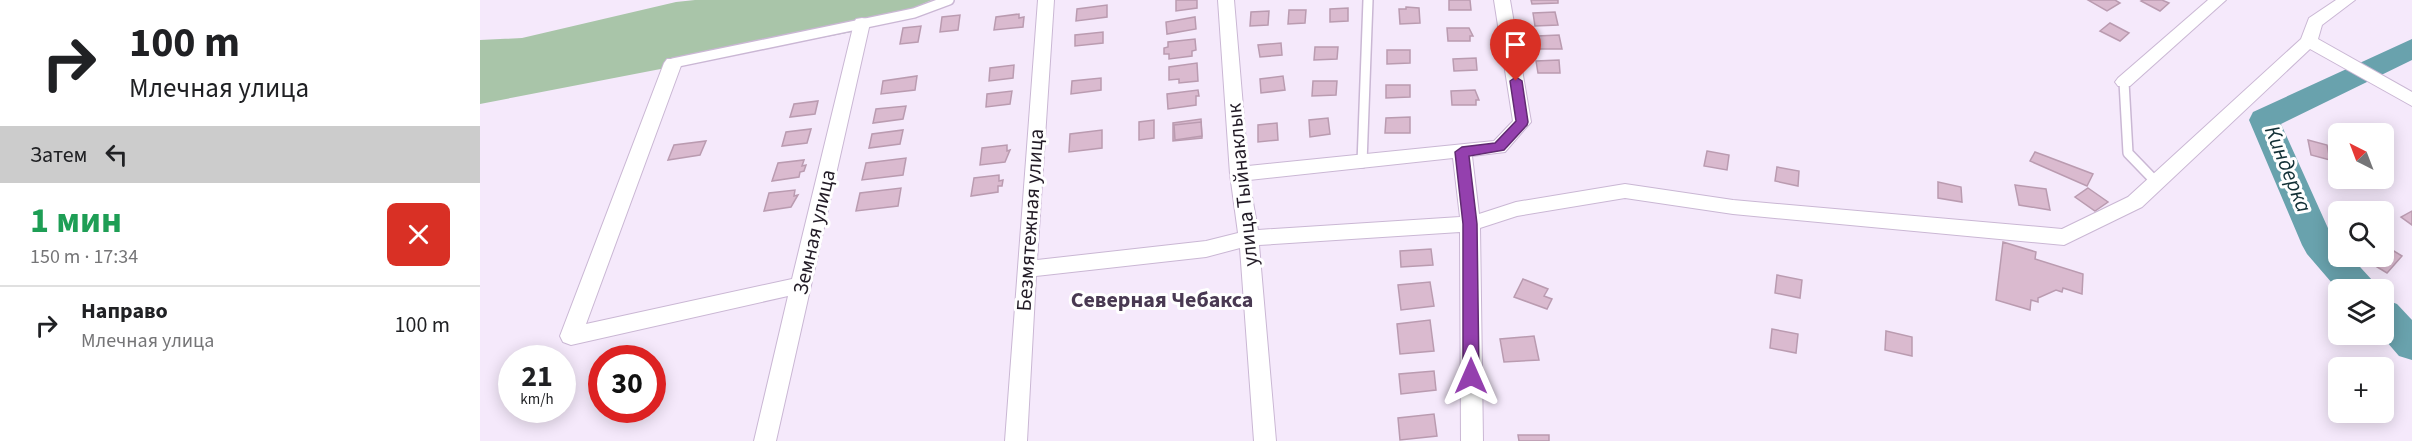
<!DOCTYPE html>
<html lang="ru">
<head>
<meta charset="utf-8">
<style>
	body { margin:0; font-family:"Source Sans 3",sans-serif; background:#f2f2f2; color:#202124; height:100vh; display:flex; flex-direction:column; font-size:22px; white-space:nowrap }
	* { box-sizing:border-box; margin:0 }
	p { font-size:20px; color:#757577 }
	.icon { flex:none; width:33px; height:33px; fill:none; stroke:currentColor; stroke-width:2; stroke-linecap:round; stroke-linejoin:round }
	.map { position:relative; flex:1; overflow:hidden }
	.sheet { display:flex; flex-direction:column; background:#fff; width:480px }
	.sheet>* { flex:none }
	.guide { background:#fff; color:#202124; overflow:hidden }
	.needle { width:39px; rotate:318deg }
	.tools { position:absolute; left:1848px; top:123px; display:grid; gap:12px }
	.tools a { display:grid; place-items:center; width:66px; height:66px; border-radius:9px; background:#fff; box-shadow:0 3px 15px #0003; font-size:30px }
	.speed { position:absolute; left:18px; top:345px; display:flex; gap:12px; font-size:30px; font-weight:700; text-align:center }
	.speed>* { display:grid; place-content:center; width:78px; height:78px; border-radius:50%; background:#fff; box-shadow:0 3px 15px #0003; line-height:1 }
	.speed small { font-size:15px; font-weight:400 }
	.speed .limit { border:9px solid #d22; background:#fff; color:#111 }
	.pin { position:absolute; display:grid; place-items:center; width:51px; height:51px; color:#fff; margin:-62px -26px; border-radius:50% 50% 50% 0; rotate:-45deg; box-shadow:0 0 6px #0007 }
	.pin .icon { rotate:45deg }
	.me { position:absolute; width:66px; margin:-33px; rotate:0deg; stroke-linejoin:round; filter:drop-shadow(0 0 4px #0008) }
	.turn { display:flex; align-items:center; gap:21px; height:126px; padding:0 30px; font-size:27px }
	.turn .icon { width:78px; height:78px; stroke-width:2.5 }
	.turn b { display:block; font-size:42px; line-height:51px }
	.then { display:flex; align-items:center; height:57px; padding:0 30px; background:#0003; gap:12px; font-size:22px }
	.round { display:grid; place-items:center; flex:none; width:63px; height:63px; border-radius:9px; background:#f2f2f2 }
	.overview { display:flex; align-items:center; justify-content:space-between; height:102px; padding:0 30px }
	h1 { font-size:36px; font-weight:700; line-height:45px; color:#1e9e55 }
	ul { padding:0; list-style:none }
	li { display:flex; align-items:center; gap:18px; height:78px; padding:0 30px; border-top:2px solid #e0e0e0 }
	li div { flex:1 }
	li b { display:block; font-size:22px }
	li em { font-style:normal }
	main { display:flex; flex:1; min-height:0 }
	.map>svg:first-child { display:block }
	.green { fill:#a9c5a9 }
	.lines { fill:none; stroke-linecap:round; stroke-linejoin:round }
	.river { fill:#69a2ad; fill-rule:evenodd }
	.building { fill:#dabacf; stroke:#ba9bb0; stroke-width:1.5 }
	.service-casing { stroke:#cab7d4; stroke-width:12 }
	.minor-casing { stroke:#cab7d4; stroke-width:2 }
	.service { stroke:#fff; stroke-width:9 }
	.minor { fill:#fff; fill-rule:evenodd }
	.route { fill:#9440ae; stroke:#602a71; stroke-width:1.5 }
	.labels { text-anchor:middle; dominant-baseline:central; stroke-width:6; stroke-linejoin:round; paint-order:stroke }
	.street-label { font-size:21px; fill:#221b26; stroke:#fff }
	.water-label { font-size:22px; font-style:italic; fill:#123036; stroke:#fff }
	.neighbourhood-label { font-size:22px; font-weight:bold; fill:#493952; stroke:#fff }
</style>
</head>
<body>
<main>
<section class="sheet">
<div class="guide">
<div class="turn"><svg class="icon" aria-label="right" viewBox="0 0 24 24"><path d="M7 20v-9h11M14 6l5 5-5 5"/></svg><div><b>100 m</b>Млечная улица</div></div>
<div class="then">Затем<svg class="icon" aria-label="left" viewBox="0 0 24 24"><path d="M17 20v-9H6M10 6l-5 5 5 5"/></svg></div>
</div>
<div class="overview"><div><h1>1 мин</h1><p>150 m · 17:34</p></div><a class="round" style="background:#d93025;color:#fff"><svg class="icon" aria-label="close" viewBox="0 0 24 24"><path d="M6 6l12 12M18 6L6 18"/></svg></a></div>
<ul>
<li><svg class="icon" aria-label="right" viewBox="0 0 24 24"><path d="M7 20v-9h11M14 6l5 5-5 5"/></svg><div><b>Направо</b><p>Млечная улица</p></div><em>100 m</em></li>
</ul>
</section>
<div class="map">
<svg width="1932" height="441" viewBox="0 0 1932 441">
	<rect width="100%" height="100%" fill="#f5e9fb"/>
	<path class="green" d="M215,0H452L382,30L0,104V40L42,38L196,2Z"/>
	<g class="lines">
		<g class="river">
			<path d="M1932,39V60L1801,124L1852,237L1858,244V256H1870L1892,280L1897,290H1858L1827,254L1822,245L1769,120L1773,112Z"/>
			<path d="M1904,299L1917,304L1932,320V360L1919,356L1900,334H1904Z"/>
		</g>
	</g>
	<g class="building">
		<path d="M696,0H717V8L696,11Z"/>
		<path d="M969,0H990L991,10H969Z"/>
		<path d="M1051,0H1078V3L1052,4Z"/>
		<path d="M1608,0H1635L1640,3L1627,11Z"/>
		<path d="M1663,0H1682L1689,3L1680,11L1661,1Z"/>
		<path d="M627,5V17L596,21L597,9Z"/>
		<path d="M926,7L939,8L940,23L920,24L919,9H926Z"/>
		<path d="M868,8V21L850,22V9Z"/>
		<path d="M809,10H826L825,23L808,24Z"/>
		<path d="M789,11L788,25L770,26L771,12Z"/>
		<path d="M1075,12L1078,25L1055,26L1053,13Z"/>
		<path d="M539,14V18L544,17L543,27L514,30L516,17Z"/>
		<path d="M480,15L478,30L460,32L462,17Z"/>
		<path d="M715,17L716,29L687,34L686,22Z"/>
		<path d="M1630,23L1649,33L1640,41L1620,31Z"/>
		<path d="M441,26L438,42L420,44L423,28Z"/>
		<path d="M967,28H989L993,36H990V41H968Z"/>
		<path d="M623,32V43L595,46V35Z"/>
		<path d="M1079,35L1082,49H1059L1057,36Z"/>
		<path d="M715,39L716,50L712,51V56L689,59V54H684V48L688,47V42Z"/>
		<path d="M801,43L802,55L780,57L778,45Z"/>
		<path d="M835,47H858L857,59L834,60Z"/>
		<path d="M907,50H930V63L907,64Z"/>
		<path d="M996,58L997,70L974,71L973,59Z"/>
		<path d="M1079,60L1080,73H1058L1056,61Z"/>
		<path d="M717,63L718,81L699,83V79L689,80V67Z"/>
		<path d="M534,65L533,78L509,81L510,68Z"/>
		<path d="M437,76L435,90L401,94L403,81Z"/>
		<path d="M803,76L805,90L781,93L780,79Z"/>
		<path d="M621,78V90L591,94L592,81Z"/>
		<path d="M833,81H857L856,95L832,96Z"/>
		<path d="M906,85H930V97L906,98Z"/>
		<path d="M718,90L719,96H716V105L688,109L687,94Z"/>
		<path d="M995,90L999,100H996V105H972L971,91Z"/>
		<path d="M532,91L530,104L506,107L507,94Z"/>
		<path d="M338,101L335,114L310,117L314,104Z"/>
		<path d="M426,106L423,119L393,123L396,109Z"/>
		<path d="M930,117V133H905L906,118Z"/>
		<path d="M848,118L850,134L830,137L829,120Z"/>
		<path d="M721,119L722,138L693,141V123Z"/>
		<path d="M674,120V138L659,140V122Z"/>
		<path d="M721,122L722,136L695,140L694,125Z"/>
		<path d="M797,123L798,140L778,142V125Z"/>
		<path d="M331,129L327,143L302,146L306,132Z"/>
		<path d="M423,130L420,144L389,148L392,134Z"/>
		<path d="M622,130V148L589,152L590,134Z"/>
		<path d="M1828,140L1847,145L1850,160L1831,155Z"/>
		<path d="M226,141L220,155L188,160L194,145Z"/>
		<path d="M527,145V151L530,150L525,162L500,165L502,148Z"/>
		<path d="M1227,151L1249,155L1247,170L1224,166Z"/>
		<path d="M1555,152L1613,174L1607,186L1550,161Z"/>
		<path d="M426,158L423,175L382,180L386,163Z"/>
		<path d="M324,160L322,166L326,165L324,171L320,172L319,177L292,181L298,163Z"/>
		<path d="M1297,167L1319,171L1318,186L1295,181Z"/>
		<path d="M519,175V181L523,180L522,186H518V192L491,196L494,178Z"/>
		<path d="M1458,182L1481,187L1482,202L1458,198Z"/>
		<path d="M1535,185L1566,189L1570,210L1539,205Z"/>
		<path d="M421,188L418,206L376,211L380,193Z"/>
		<path d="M1608,188L1628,202L1615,211L1595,197Z"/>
		<path d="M315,190L314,196L318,195L311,207L284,211L289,193Z"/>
		<path d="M1932,211V225L1921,217Z"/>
		<path d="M1523,242L1556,252L1555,259L1603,274L1602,294L1583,288L1582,292L1576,290L1558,298V302L1551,300L1550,310L1516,300Z"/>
		<path d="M1904,245L1922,256L1907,273L1879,256H1904Z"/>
		<path d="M951,249L953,265L921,267L920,251Z"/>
		<path d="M1297,275L1322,280L1320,298L1295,293Z"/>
		<path d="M1043,279L1068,289L1064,296L1072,299L1067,309L1034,297Z"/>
		<path d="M950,282L954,306L921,310L918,285Z"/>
		<path d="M950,320L954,351L920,354L917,324Z"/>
		<path d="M1292,329L1318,334L1316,353L1290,348Z"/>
		<path d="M1406,331L1432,337V356L1405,350Z"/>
		<path d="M1054,336L1059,360L1024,362L1020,339Z"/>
		<path d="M954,371L956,390L921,394L919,374Z"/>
		<path d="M954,414L957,436L920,440L918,418Z"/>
		<path d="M1038,435H1069V441H1039Z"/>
	</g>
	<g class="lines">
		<g class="service-casing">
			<g id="service">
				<path d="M193,63L434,13L469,0"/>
				<path d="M1644,82L1648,153L1676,182"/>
				<path d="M882,163L888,0"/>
			</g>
		</g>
		<g class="minor-casing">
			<g id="minor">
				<path d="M558,0H574L557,260L726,241L758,233L750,174L738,0H754L768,166L1014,141L1033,121L1014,0H1030L1051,122L1025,152L992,156L999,214L1036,202L1145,184L1253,200L1582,229L1648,197L1821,39L1829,18L1856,0H1875L1842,25L1838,39L1932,92V106L1830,49L1662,207L1584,245L1253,214L1145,198L1037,216L1000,228L1003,441H981L980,232L779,245L796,441H774L760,248L726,257L556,276L547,441H525ZM973,158L980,217L778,230L769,180Z"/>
				<path d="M1728,0H1746L1650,86H1638L1635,82L1638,78Z"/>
				<path d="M382,18L388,19L390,23L296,441H274L308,296L91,345L83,342L80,336L184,63L187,59H199L202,63L106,324L312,279L374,23L376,19Z"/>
			</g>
		</g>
		<use href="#service" class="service"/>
		<use href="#minor" class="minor"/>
	</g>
	<path class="route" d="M1036,77L1042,81L1048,122L1047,125L1024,150L989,156L997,224L999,376L996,381L991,383L986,381L983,376V224L975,152L982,147L1015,143L1036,121L1030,81Z"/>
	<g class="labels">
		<g class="street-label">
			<text transform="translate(762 185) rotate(-96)">улица Тыйнаклык</text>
			<text transform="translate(550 220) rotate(-86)">Безмятежная улица</text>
			<text transform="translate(334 232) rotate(-77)">Земная улица</text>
		</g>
		<g class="water-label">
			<text transform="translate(1808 169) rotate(68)">Киндерка</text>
		</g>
		<g class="neighbourhood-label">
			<text x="682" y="300">Северная Чебакса</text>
		</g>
	</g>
</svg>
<div class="tools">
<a><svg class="needle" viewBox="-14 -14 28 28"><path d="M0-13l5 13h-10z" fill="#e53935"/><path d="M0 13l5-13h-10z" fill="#757577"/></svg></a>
<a><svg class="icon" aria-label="search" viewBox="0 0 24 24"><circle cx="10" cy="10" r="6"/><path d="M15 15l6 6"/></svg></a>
<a><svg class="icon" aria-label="layers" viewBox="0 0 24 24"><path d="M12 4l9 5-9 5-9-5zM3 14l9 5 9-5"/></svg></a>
<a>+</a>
</div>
<div class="speed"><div>21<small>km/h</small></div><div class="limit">30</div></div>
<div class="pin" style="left:1036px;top:81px;background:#d93025"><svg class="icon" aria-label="arrive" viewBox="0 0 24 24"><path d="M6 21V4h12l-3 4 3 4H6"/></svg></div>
<svg class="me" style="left:991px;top:376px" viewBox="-20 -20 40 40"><path d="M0-17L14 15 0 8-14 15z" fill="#9440ae" stroke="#fff" stroke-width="4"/></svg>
</div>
</main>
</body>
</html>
